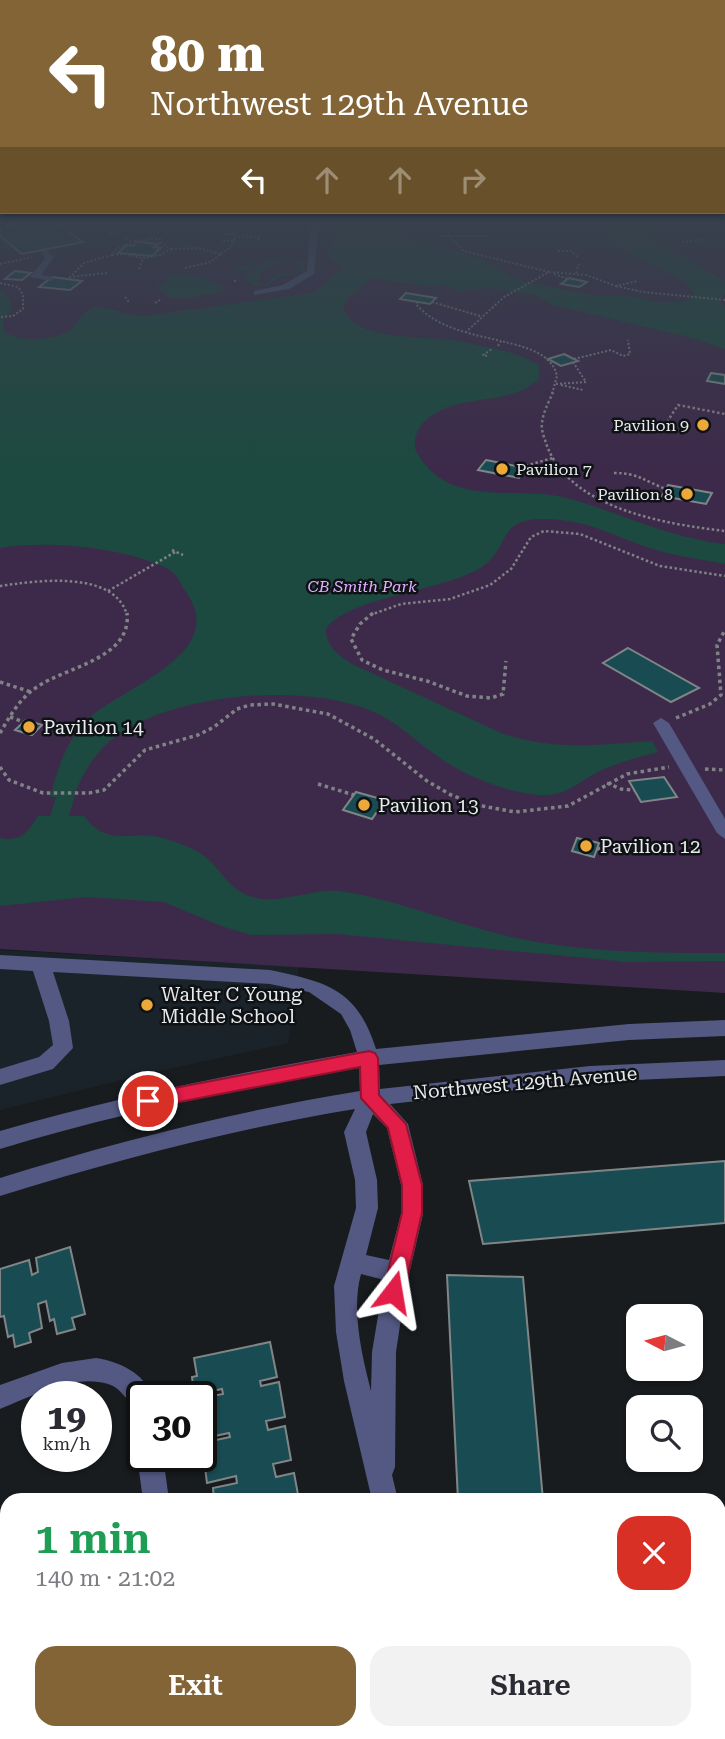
<!DOCTYPE html>
<html lang="en">
<head>
<meta charset="utf-8">
<style>
	body { margin:0; font-family:"Roboto Serif",serif; background:#f2f2f3; color:#2b2b33; height:100vh; display:flex; flex-direction:column; font-size:26px; white-space:nowrap }
	* { box-sizing:border-box; margin:0 }
	p { font-size:23px; color:#7c7c81 }
	.icon { flex:none; width:38px; height:38px; fill:none; stroke:currentColor; stroke-width:2; stroke-linecap:round; stroke-linejoin:round }
	.map { position:relative; flex:1; overflow:hidden }
	.panel { position:absolute; left:0px; top:1493px; width:726px; height:247px; display:flex; flex-direction:column; background:#fff; border-radius:21px 21px 0 0; box-shadow:0 2px 5px #0004 }
	.panel>* { flex:none }
	.top-card { position:absolute; left:0px; top:0px; width:726px; height:214px; box-shadow:0 2px 5px #0004; background:#826436; color:#fff; overflow:hidden }
	.needle { width:46px; rotate:276deg }
	.fabs { position:absolute; left:626px; top:1304px; display:grid; gap:14px }
	.fabs a { display:grid; place-items:center; width:77px; height:77px; border-radius:14px; background:#fff; box-shadow:0 2px 5px #0004; font-size:35px }
	.speed { position:absolute; left:21px; top:1381px; display:flex; gap:14px; font-size:35px; font-weight:700; text-align:center }
	.speed>* { display:grid; place-content:center; width:91px; height:91px; border-radius:50%; background:#fff; box-shadow:0 2px 5px #0004; line-height:1 }
	.speed small { font-size:18px; font-weight:400 }
	.speed .limit { border:4px solid #111; border-radius:10px; background:#fff; color:#111 }
	.pin { position:absolute; display:grid; place-items:center; width:60px; height:60px; color:#fff; margin:-30px; border:4px solid #fff; border-radius:50%; box-shadow:0 2px 7px #0007 }
	.me { position:absolute; width:77px; margin:-38px; rotate:14deg; stroke-linejoin:round; filter:drop-shadow(0 0 5px #0008) }
	.turn { display:flex; align-items:center; gap:24px; height:147px; padding:0 35px; font-size:32px }
	.turn .icon { width:91px; height:91px; stroke-width:2.5 }
	.turn b { display:block; font-size:49px; line-height:60px }
	.lanes { display:flex; align-items:center; height:66px; padding:0 35px; background:#0003; justify-content:center; gap:35px; direction:ltr }
	.lanes .off { opacity:.35 }
	.round { display:grid; place-items:center; flex:none; width:74px; height:74px; border-radius:21px; background:#f2f2f3 }
	.head { display:flex; align-items:center; justify-content:space-between; height:119px; padding:0 35px }
	h1 { font-size:42px; font-weight:600; line-height:52px; color:#1e9e55 }
	.primary-button { display:flex; gap:14px; margin-top:auto; padding:14px 35px }
	.primary-button a { flex:1; height:80px; border-radius:21px; background:#826436; color:#fff; font-size:28px; font-weight:600; line-height:80px; text-align:center }
	.primary-button a+a { background:#f2f2f3; color:#2b2b33 }
	.map>svg:first-child { display:block }
	.built { fill:#1b232a }
	.green { fill:#3d2a4a }
	.water { fill:#1c4a40; fill-rule:evenodd }
	.lines { fill:none; stroke-linecap:round; stroke-linejoin:round }
	.canal { fill:#1c4a40; fill-rule:evenodd }
	.building { fill:#194b52; stroke:#808687; stroke-width:2 }
	.path-far2 { stroke:#808385; stroke-width:2; stroke-dasharray:2 2; stroke-linecap:butt }
	.path-far1 { stroke:#808385; stroke-width:2.5; stroke-dasharray:2.5 2.5; stroke-linecap:butt }
	.path { stroke:#808385; stroke-width:3.5; stroke-dasharray:3.5 3.5; stroke-linecap:butt }
	.minor { fill:#535983; fill-rule:evenodd }
	.route { fill:#e11d48; stroke:#92132f; stroke-width:2 }
	.poi-dot { fill:#eca93a; stroke:#0f1215; stroke-width:2.5 }
	.labels { text-anchor:middle; dominant-baseline:central; stroke-width:5; stroke-linejoin:round; paint-order:stroke }
	.far-poi-label { font-size:16px; fill:#e8eaec; stroke:#0f1215; text-anchor:end }
	.far-park-label { font-size:16px; font-style:italic; fill:#ddaffe; stroke:#0f1215 }
	.poi-label { font-size:19px; fill:#e8eaec; stroke:#0f1215; text-anchor:start }
	.street-label { font-size:19px; fill:#e8eaec; stroke:#0f1215 }
</style>
</head>
<body>
<div class="map">
<svg width="725" height="1739" viewBox="0 0 725 1739">
	<rect width="100%" height="100%" fill="#181c1e"/>
	<path class="built" d="M0,950L299,967L288,1043L150,1073L0,1110Z"/>
	<path class="green" d="M0,223H725V993L0,949Z"/>
	<g class="water">
		<path d="M340,223H411L404,230L405,236L411,240L436,245L490,263L517,280L591,295L634,297L661,303L687,301L694,293L688,284L610,242L589,223H649L653,227V236L665,247L725,281V293L719,302L725,307V349L692,338L554,305L535,295L491,288L458,291L445,285L429,286L372,278L347,299L343,307C351,341 424,336 451,340C473,344 523,352 539,366V379C506,409 454,390 422,424C416,432 412,444 417,453C451,511 517,484 567,498C621,513 669,538 725,544V564C699,559 672,556 647,547C609,534 588,520 545,519C496,518 511,547 482,567C445,591 346,597 326,629C326,647 338,655 352,664L501,733C556,751 595,745 652,741L658,752C639,757 620,762 602,770C574,783 566,800 530,794C495,788 461,774 433,753C412,738 397,722 372,711C308,683 185,693 125,730C101,744 83,770 74,796L50,797C58,769 65,743 86,721C118,688 231,656 186,592C178,580 177,572 162,566C119,547 47,540 0,548V289L10,300L11,310L4,319L3,330C15,343 52,340 67,332C79,325 81,310 96,307C106,306 128,316 144,316L313,293L343,268L326,253L337,238L329,230Z"/>
		<path d="M287,259L301,261L306,271L279,277L267,286H256L244,278L260,267L239,272L231,269C236,267 278,260 287,259ZM285,261L296,262L301,271L275,275L265,285L256,282L261,277L260,272L270,268V265Z"/>
		<path d="M177,274L206,279L225,288C211,296 183,300 166,297L165,292L155,288L167,282L168,276Z"/>
		<path d="M38,816H84C109,850 135,828 166,839C182,844 195,848 208,859C223,873 231,891 252,897C282,906 314,886 346,892C398,901 447,921 499,934C572,952 650,953 725,953V961L628,962L337,934L251,935L221,926L164,902L86,897L0,906V838C21,842 27,833 38,816Z"/>
	</g>
	<g class="lines">
		<path class="canal" d="M65,790L72,792L75,796L67,821H53L50,816L58,792Z"/>
	</g>
	<g class="building">
		<path d="M23,223H56L83,242L22,254L0,236V227Z"/>
		<path d="M137,242L158,244L154,247L161,248L152,256L118,253L127,245L133,246Z"/>
		<path d="M15,271L31,273L22,280L5,279Z"/>
		<path d="M52,277L82,281L70,290L39,287Z"/>
		<path d="M569,278L587,282L579,287L561,284Z"/>
		<path d="M406,293L436,298L430,304L400,299Z"/>
		<path d="M564,354L578,361L561,366L548,359Z"/>
		<path d="M711,373L725,375V384L707,381Z"/>
		<path d="M486,460L526,468L519,478L478,470Z"/>
		<path d="M668,485L712,493L706,504L662,496Z"/>
		<path d="M628,648L699,688L671,702L603,663Z"/>
		<path d="M26,720L42,725L32,735L15,730Z"/>
		<path d="M664,777L677,797L641,802L629,781Z"/>
		<path d="M356,792L385,800L372,819L343,810Z"/>
		<path d="M577,838L599,843L594,857L572,851Z"/>
		<path d="M725,1161V1223L483,1244L469,1181Z"/>
		<path d="M70,1247L85,1314L72,1318L75,1329L57,1334L54,1319L50,1321L46,1301L38,1304L42,1328L29,1333L31,1342L15,1347L13,1335L8,1337L4,1316L0,1317V1269L29,1260L32,1275L38,1272L36,1258Z"/>
		<path d="M447,1275L523,1277L543,1500H458Z"/>
		<path d="M270,1342L277,1377L260,1381L261,1386L279,1382L285,1417L266,1421L268,1430L285,1426L291,1460L273,1464L276,1477L294,1473L299,1500H214L213,1488L237,1483L236,1476L207,1483L202,1443L230,1437L229,1433L201,1439V1398L223,1394L222,1389L194,1395L192,1377L197,1376L194,1358Z"/>
		<path d="M231,1732H345V1735L328,1739H232Z"/>
	</g>
	<g class="lines">
		<g class="path-far2">
			<path d="M449,223V237L464,251L549,272L504,297L466,332"/>
			<path d="M104,225L112,231L108,233L118,235"/>
			<path d="M228,227H240"/>
			<path d="M224,234H235"/>
			<path d="M234,236L259,237L257,239L260,240"/>
			<path d="M439,236H490"/>
			<path d="M151,239H161L162,244L134,241Z"/>
			<path d="M151,239L162,227L183,223"/>
			<path d="M223,241H233"/>
			<path d="M682,242L707,239"/>
			<path d="M171,249L198,248L221,254L211,262L185,268"/>
			<path d="M558,251H571L578,257"/>
			<path d="M221,254L233,245L235,234L243,226L237,223"/>
			<path d="M112,255L124,254L143,258"/>
			<path d="M0,264L32,257"/>
			<path d="M139,269L143,258L160,255L171,249L162,244"/>
			<path d="M549,272L586,275L616,286L637,281"/>
			<path d="M107,273L70,277L84,263L112,255L115,250L134,241L123,238"/>
			<path d="M576,273L579,264"/>
			<path d="M554,274L568,279"/>
			<path d="M234,281H238"/>
			<path d="M0,283L18,287L23,295V309L13,316L0,317"/>
			<path d="M616,286L643,292L725,300"/>
			<path d="M125,297L129,302"/>
			<path d="M418,302L416,304C436,328 472,334 501,341"/>
			<path d="M432,302L480,316"/>
			<path d="M155,303L160,300"/>
			<path d="M498,346L501,341C521,346 552,352 557,376L552,394"/>
			<path d="M487,356L483,355L492,349"/>
			<path d="M574,359L611,350L623,356L630,354L628,340"/>
			<path d="M556,384L586,382L573,362"/>
			<path d="M561,385L583,390"/>
		</g>
		<g class="path-far1">
			<path d="M553,392C549,402 543,412 542,423C541,430 544,437 546,443C568,509 666,524 725,531"/>
			<path d="M667,422L678,405L725,414"/>
			<path d="M521,467L553,458"/>
			<path d="M614,473C639,473 644,481 666,489"/>
			<path d="M172,550L183,555"/>
			<path d="M0,586C35,581 114,569 127,615"/>
			<path d="M108,591L177,551"/>
			<path d="M370,615L401,604L450,599L490,585L511,569L531,537L544,531L580,534L660,566L725,576"/>
		</g>
		<g class="path">
			<path d="M373,613L360,624L351,639L362,660L383,670L427,681L467,696L491,698L503,694L506,661"/>
			<path d="M0,682L31,692"/>
			<path d="M10,717L24,722"/>
			<path d="M676,718L710,704L721,695L717,645L725,630"/>
			<path d="M0,733C10,716 20,698 37,687C65,667 132,659 127,613"/>
			<path d="M0,767L9,780L43,793H89L104,790L145,750L198,735L214,727L237,709L250,705L273,704L328,714L374,739L427,781L451,795L477,805L515,812L568,806L627,774L669,767"/>
			<path d="M705,769L725,770"/>
			<path d="M607,783L621,789L634,790"/>
			<path d="M318,784L354,795"/>
			<path d="M597,849L673,843"/>
		</g>
		<g class="minor">
			<path d="M311,223H319L314,274L289,289L254,295V291L283,285L307,271Z"/>
			<path d="M41,251H47L54,257L41,275L53,277V281L30,277L45,259Z"/>
			<path d="M661,718L669,723L725,819V839L717,833L653,723Z"/>
			<path d="M0,955L270,970C327,982 357,989 376,1049L629,1024L725,1020V1036L629,1040L379,1065L380,1089L590,1066L725,1060V1076L590,1082L390,1104L408,1124L423,1185V1214L405,1292L396,1352L395,1467L392,1475L398,1500H372L344,1381L336,1332L334,1286L356,1208L355,1180L344,1132L355,1109C234,1129 117,1160 0,1196V1178C118,1141 237,1111 360,1091L359,1068C237,1089 119,1113 0,1149V1131C118,1097 236,1073 357,1052L350,1030L341,1014L309,992L270,984L53,972L69,1021L73,1048L53,1069L0,1085V1069L39,1057L53,1045L49,1021L33,971L0,969ZM373,1114L387,1128L401,1185V1214L389,1260L366,1255L378,1208L377,1180L366,1132ZM361,1274L384,1280L372,1352L371,1391C362,1356 351,1310 361,1274Z"/>
			<path d="M96,1358C121,1362 143,1373 153,1396H142V1411C127,1405 123,1388 108,1384C74,1373 30,1397 0,1409V1385L62,1363Z"/>
			<path d="M141,1447L142,1456H163L169,1500H143L137,1456Z"/>
			<path d="M7,1705V1732H13L0,1738V1708Z"/>
			<path d="M169,1732H199L200,1739H170Z"/>
			<path d="M427,1732H457L459,1739H429Z"/>
		</g>
	</g>
	<linearGradient id="sky" x2="0" y2="1"><stop stop-color="#0d0f10"/><stop offset="0.48" stop-color="#37404c"/><stop offset="1" stop-color="#37404c" stop-opacity="0"/></linearGradient>
	<rect width="725" height="466" fill="url(#sky)"/>
	<path class="route" d="M369,1051L375,1053L378,1058L379,1095L406,1124L422,1185V1213L404,1292L401,1299L393,1302L386,1299L383,1292L402,1213V1185L388,1128L361,1098L360,1067L148,1108L142,1106L139,1101L142,1095L148,1093Z"/>
	<g class="poi-dot">
		<circle cx="703" cy="425" r="7"/>
		<circle cx="502" cy="469" r="7"/>
		<circle cx="687" cy="494" r="7"/>
		<circle cx="29" cy="727" r="7"/>
		<circle cx="364" cy="805" r="7"/>
		<circle cx="586" cy="846" r="7"/>
		<circle cx="147" cy="1005" r="7"/>
	</g>
	<g class="labels">
		<g class="far-poi-label">
			<text x="689" y="425">Pavilion 9</text>
			<text x="516" y="469" text-anchor="start">Pavilion 7</text>
			<text x="673" y="494">Pavilion 8</text>
		</g>
		<g class="far-park-label">
			<text x="362" y="586">CB Smith Park</text>
		</g>
		<g class="poi-label">
			<text x="43" y="727">Pavilion 14</text>
			<text x="378" y="805">Pavilion 13</text>
			<text x="600" y="846">Pavilion 12</text>
			<text x="161" y="994">Walter C Young<tspan x="161" dy="22">Middle School</tspan></text>
		</g>
		<g class="street-label">
			<text transform="translate(525 1083) rotate(-5)">Northwest 129th Avenue</text>
		</g>
	</g>
</svg>
<div class="fabs">
<a><svg class="needle" viewBox="-14 -14 28 28"><path d="M0-13l5 13h-10z" fill="#e53935"/><path d="M0 13l5-13h-10z" fill="#7c7c81"/></svg></a>
<a><svg class="icon" aria-label="search" viewBox="0 0 24 24"><circle cx="10" cy="10" r="6"/><path d="M15 15l6 6"/></svg></a>
</div>
<div class="speed"><div>19<small>km/h</small></div><div class="limit">30</div></div>
<div class="pin" style="left:148px;top:1101px;background:#d93025"><svg class="icon" aria-label="arrive" viewBox="0 0 24 24"><path d="M6 21V4h12l-3 4 3 4H6"/></svg></div>
<svg class="me" style="left:393px;top:1292px" viewBox="-20 -20 40 40"><path d="M0-17L14 15 0 8-14 15z" fill="#e11d48" stroke="#fff" stroke-width="4"/></svg>
<div class="top-card">
<div class="turn"><svg class="icon" aria-label="left" viewBox="0 0 24 24"><path d="M17 20v-9H6M10 6l-5 5 5 5"/></svg><div><b>80 m</b>Northwest 129th Avenue</div></div>
<div class="lanes"><svg class="icon" aria-label="left" viewBox="0 0 24 24"><path d="M17 20v-9H6M10 6l-5 5 5 5"/></svg><svg class="icon off" aria-label="ahead" viewBox="0 0 24 24"><path d="M12 20V5M6 11l6-6 6 6"/></svg><svg class="icon off" aria-label="ahead" viewBox="0 0 24 24"><path d="M12 20V5M6 11l6-6 6 6"/></svg><svg class="icon off" aria-label="right" viewBox="0 0 24 24"><path d="M7 20v-9h11M14 6l5 5-5 5"/></svg></div>
</div>
<section class="panel">
<div class="head"><div><h1>1 min</h1><p>140 m · 21:02</p></div><a class="round" style="background:#d93025;color:#fff"><svg class="icon" aria-label="close" viewBox="0 0 24 24"><path d="M6 6l12 12M18 6L6 18"/></svg></a></div>
<div class="primary-button"><a>Exit</a><a>Share</a></div>
</section>
</div>
</body>
</html>
